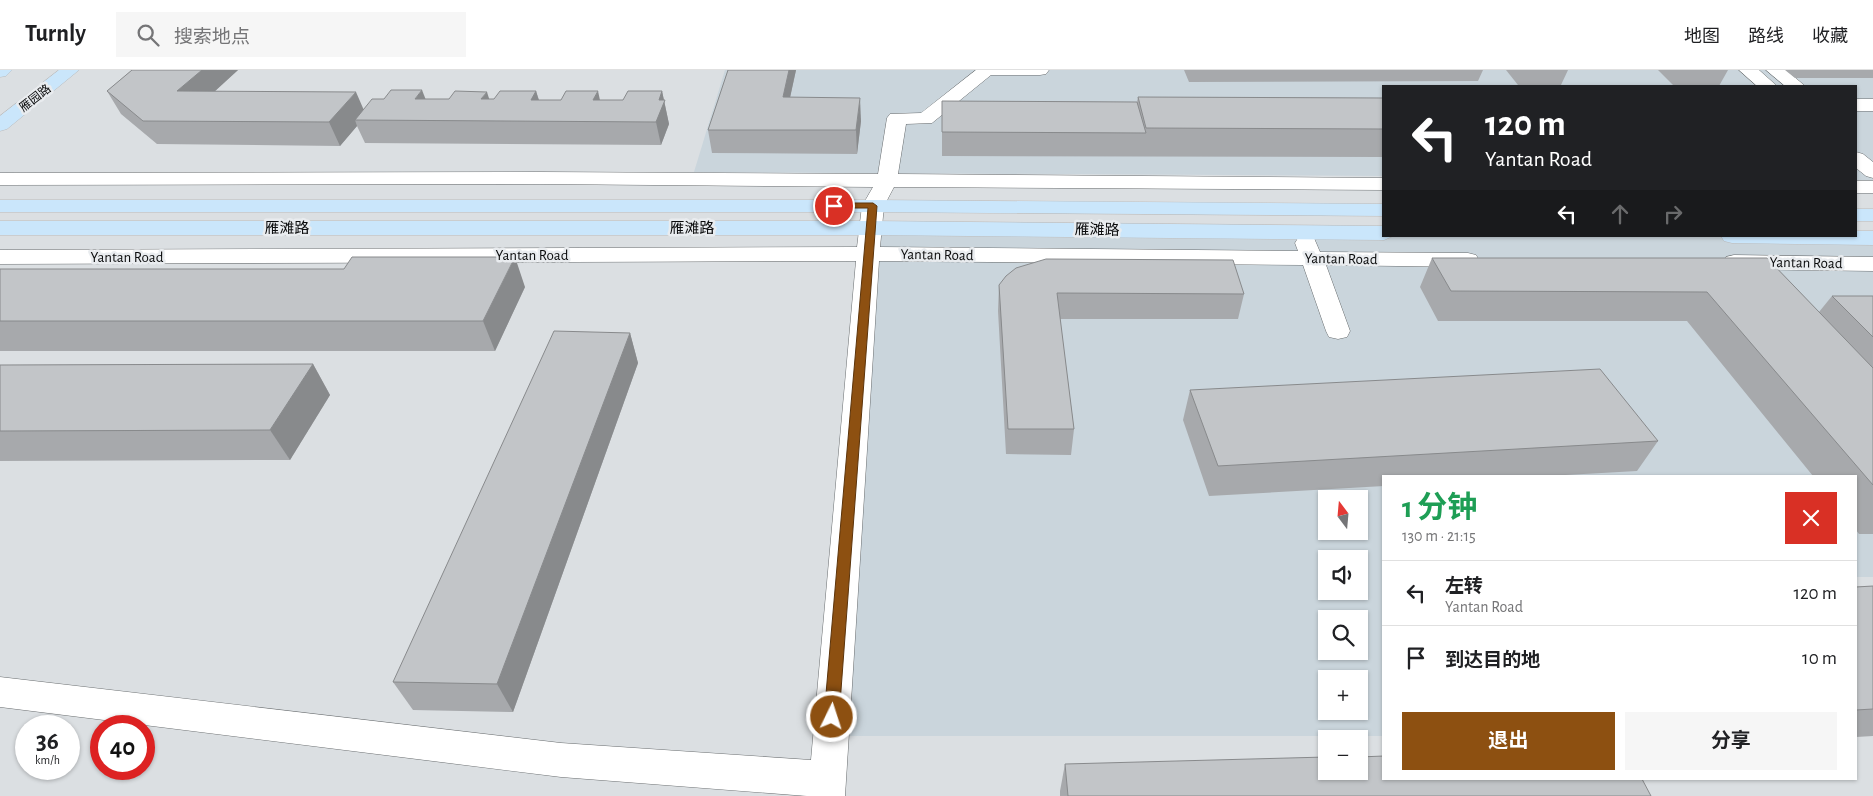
<!DOCTYPE html>
<html lang="zh">
<head>
<meta charset="utf-8">
<style>
	body { margin:0; font-family:"Alegreya Sans","Noto Sans SC",sans-serif; background:#f6f6f6; color:#202124; height:100vh; display:flex; flex-direction:column; font-size:19px; white-space:nowrap }
	* { box-sizing:border-box; margin:0 }
	p { font-size:16px; color:#757577 }
	.icon { flex:none; width:28px; height:28px; fill:none; stroke:currentColor; stroke-width:2; stroke-linecap:round; stroke-linejoin:round }
	.map { position:relative; flex:1; overflow:hidden }
	.drawer { position:absolute; left:1382px; top:405px; width:475px; height:305px; display:flex; flex-direction:column; background:#fff; border-radius:0px; box-shadow:0 1px 4px #0004 }
	.drawer>* { flex:none }
	.hud { position:absolute; left:1382px; top:15px; width:475px; height:152px; border-radius:0px; box-shadow:0 1px 4px #0004; background:#202124; color:#fff; overflow:hidden }
	.needle { width:32px; rotate:344deg }
	.tools { position:absolute; left:1318px; top:420px; display:grid; gap:10px }
	.tools a { display:grid; place-items:center; width:50px; height:50px; border-radius:0px; background:#fff; box-shadow:0 1px 4px #0004; font-size:25px }
	.speed { position:absolute; left:15px; top:645px; display:flex; gap:10px; font-size:25px; font-weight:700; text-align:center }
	.speed>* { display:grid; place-content:center; width:65px; height:65px; border-radius:50%; background:#fff; box-shadow:0 1px 4px #0004; line-height:1 }
	.speed small { font-size:12px; font-weight:400 }
	.speed .limit { border:8px solid #d22; background:#fff; color:#111 }
	.pin { position:absolute; display:grid; place-items:center; width:42px; height:42px; color:#fff; margin:-21px; border:2px solid #fff; border-radius:50%; box-shadow:0 1px 5px #0007 }
	.me { position:absolute; width:55px; margin:-28px; rotate:4deg; stroke-linejoin:round; filter:drop-shadow(0 0 4px #0008) }
	.turn { display:flex; align-items:center; gap:18px; height:105px; padding:0 20px; font-size:22px }
	.turn .icon { width:65px; height:65px; stroke-width:2.5 }
	.turn b { display:block; font-size:35px; line-height:42px }
	.lanes { display:flex; align-items:center; height:48px; padding:0 20px; background:#0003; justify-content:center; gap:25px; direction:ltr }
	.lanes .off { opacity:.35 }
	.round { display:grid; place-items:center; flex:none; width:52px; height:52px; border-radius:0px; background:#f6f6f6 }
	.overview { display:flex; align-items:center; justify-content:space-between; height:85px; padding:0 20px }
	h1 { font-size:30px; font-weight:700; line-height:38px; color:#1e9e55 }
	.action { display:flex; gap:10px; margin-top:auto; padding:10px 20px }
	.action a { flex:1; height:58px; border-radius:0px; background:#8d5011; color:#fff; font-size:20px; font-weight:700; line-height:58px; text-align:center }
	.action a+a { background:#f6f6f6; color:#202124 }
	ul { padding:0; list-style:none }
	li { display:flex; align-items:center; gap:15px; height:65px; padding:0 20px; border-top:1px solid #e0e0e0 }
	li div { flex:1 }
	li b { display:block; font-size:19px }
	li em { font-style:normal }
	header { display:flex; align-items:center; gap:30px; box-sizing:border-box; height:70px; padding:0 25px; background:#fff; border-bottom:1px solid #e0e0e0 }
	header strong { font-size:24px }
	nav { display:flex; gap:28px; margin-inline-start:auto; font-size:18px }
	.search { width:350px; height:45px; background:#f6f6f6; display:flex; align-items:center; gap:12px; box-sizing:border-box; padding:0 18px; border-radius:0px; color:#757577; font-size:19px }
	.map>svg:first-child { display:block }
	.built { fill:#cad5dc; fill-rule:evenodd }
	.lines { fill:none; stroke-linecap:round; stroke-linejoin:round }
	.minor-casing { stroke:#686c6e; stroke-width:1 }
	.major-casing { stroke:#bbb; stroke-width:1 }
	.minor { fill:#fff; fill-rule:evenodd }
	.major { fill:#cae6fb; fill-rule:evenodd }
	.wall { fill:#a7a9ac }
	.shaded-wall { fill:#888a8c }
	.building { fill:#c2c5c8; stroke:#888a8c }
	.route { fill:#8d5011; stroke:#5c340b }
	.labels { text-anchor:middle; dominant-baseline:central; stroke-width:5; stroke-linejoin:round; paint-order:stroke }
	.far-street-label { font-size:12px; fill:#0b0c0d; stroke:#e9ecef }
	.street-label { font-size:15px; fill:#0b0c0d; stroke:#e9ecef }
</style>
</head>
<body>
<header>
<strong>Turnly</strong>
<div class="search"><svg class="icon" aria-label="search" viewBox="0 0 24 24"><circle cx="10" cy="10" r="6"/><path d="M15 15l6 6"/></svg>搜索地点</div>
<nav><a>地图</a><a>路线</a><a>收藏</a></nav>
</header>
<div class="map">
<svg width="1873" height="726" viewBox="0 0 1873 726">
	<rect width="100%" height="100%" fill="#dbdfe2"/>
	<g class="built">
		<path d="M725,0H1873V110H1856V16H1384V106L694,102Z"/>
		<path d="M870,158L1384,166L1873,168V507H1856V406H1384V666H830ZM1326,429H1359V461H1326ZM1326,489H1359V521H1326ZM1326,549H1359V581H1326ZM1326,609H1359V641H1326Z"/>
	</g>
	<g class="lines">
		<g class="minor-casing">
			<g id="minor">
				<path d="M976,0H1049L1046,4L1040,5H991L932,53L906,54L898,104L1384,108V120L894,117L884,136L880,177L1298,181L1295,173L1298,168L1306,166L1314,168L1320,182L1468,183L1476,185L1479,190L1476,195L1468,197L1326,195L1350,261L1347,267L1338,269L1329,267L1326,261L1303,195L879,191L845,726H807L561,707L0,637V607L561,673L811,690L856,191L0,194V180L857,177L862,136L873,117L541,114L0,115V103L541,102L878,104L887,48L890,44L921,43Z"/>
				<path d="M1739,0H1759L1777,16H1757Z"/>
				<path d="M1766,0H1786L1805,16H1785Z"/>
				<rect x="1856" y="29" width="17" height="12"/>
				<path d="M1856,82L1863,84L1873,92V108L1866,106L1856,98Z"/>
				<rect x="1856" y="111" width="17" height="12"/>
				<path d="M1734,185L1873,187V201L1734,199L1726,197L1723,192L1726,187Z"/>
			</g>
		</g>
		<g class="major-casing">
			<g id="major">
				<path d="M0,0H12L6,6L0,7Z"/>
				<path d="M59,0H79L7,59L0,61V46Z"/>
				<path d="M0,130H873L1384,134V146L873,142H0Z"/>
				<rect x="1856" y="139" width="17" height="12"/>
				<path d="M0,151H870L1384,156V166H1393L1384,170L870,165H0Z"/>
				<path d="M1856,161H1873V175L1732,173L1724,171L1721,166H1856Z"/>
			</g>
		</g>
		<use href="#minor" class="minor"/>
		<use href="#major" class="major"/>
	</g>
	<g class="wall">
		<path d="M132,0H238L215,21L363,39L425,29H494L536,21L539,30H623L662,21L669,54L661,75L365,73L357,56L340,76L157,74L121,44L107,21Z"/>
		<path d="M728,0H796L790,27L861,51L857,84L712,83L708,60Z"/>
		<path d="M1184,0H1483L1478,11L1189,12Z"/>
		<path d="M1506,0H1568L1561,15H1518Z"/>
		<path d="M1658,0H1728L1719,16H1674Z"/>
		<path d="M1785,0H1873V8H1795Z"/>
		<path d="M1138,27L1384,28V87L942,86V31L1137,32Z"/>
		<path d="M1432,188H1767L1819,242L1832,226H1873V464H1859L1856,460V406H1813L1687,251H1438L1420,217Z"/>
		<path d="M0,199L525,217L495,281H0Z"/>
		<path d="M999,215L1244,224L1238,249H1060L1074,359L1071,385L1006,384L998,241Z"/>
		<path d="M630,263L638,293L513,642L413,640L393,612Z"/>
		<path d="M313,294L330,325L290,390L0,391V295Z"/>
		<path d="M1190,320L1658,371L1637,401L1548,406H1384V416L1209,426L1183,350Z"/>
		<path d="M1873,516V666L1856,667V517Z"/>
		<path d="M1065,694L1651,726H1060V721Z"/>
	</g>
	<g class="shaded-wall">
		<path d="M202,0H238L190,44L177,21Z"/>
		<path d="M789,0H796L785,51L783,27Z"/>
		<path d="M422,20L431,43L415,29Z"/>
		<path d="M536,21L543,44L531,30Z"/>
		<path d="M598,21L603,44L593,30Z"/>
		<path d="M662,21L669,54L661,75L656,52L659,30Z"/>
		<path d="M356,22L366,45L355,50L357,56L340,76L329,52Z"/>
		<path d="M487,22L494,44L481,29Z"/>
		<path d="M860,28L861,51L857,84L856,60Z"/>
		<path d="M515,187L525,217L495,281L483,251Z"/>
		<path d="M630,263L638,293L513,642L497,614Z"/>
		<path d="M313,294L330,325L290,390L270,360Z"/>
	</g>
	<g class="building">
		<path d="M132,0H202L177,21L356,22L329,52L143,51L107,21Z"/>
		<path d="M728,0H789L783,27L860,28L856,60H708Z"/>
		<path d="M391,20H422L415,29H449L455,21L487,22L481,29H494L500,21H536L531,30H561L566,21H598L593,30H623L628,21H662L659,30H665L656,52L355,50L372,29H384Z"/>
		<path d="M1138,27L1384,28V59L1146,58Z"/>
		<path d="M942,31L1137,32L1146,63L942,62Z"/>
		<path d="M352,187H515L483,251H0V199H344Z"/>
		<path d="M1432,188H1767L1873,298V415L1707,222L1451,221Z"/>
		<path d="M1046,189L1233,190L1244,224L1057,223L1074,359H1008L999,215L1006,206L1016,198Z"/>
		<path d="M1832,226H1873V267Z"/>
		<path d="M554,261L630,263L497,614L393,612Z"/>
		<path d="M313,294L270,360L0,361V295Z"/>
		<path d="M1600,299L1658,371L1218,396L1190,320Z"/>
		<path d="M1873,516V639L1856,640V517Z"/>
		<path d="M1384,686V709H1642L1651,726H1068L1065,694L1326,687V701H1359V687Z"/>
	</g>
	<path class="route" d="M873,133L877,136L839,647L837,651L832,653L827,651L824,647L868,138H834L829,136L834,133Z"/>
	<g class="labels">
		<g class="far-street-label">
			<text transform="translate(35 28) rotate(-38)">雁园路</text>
		</g>
		<g class="street-label">
			<text x="287" y="158">雁滩路</text>
			<text x="692" y="158">雁滩路</text>
			<text transform="translate(1097 160) rotate(1)">雁滩路</text>
			<text x="532" y="185">Yantan Road</text>
			<text transform="translate(937 185) rotate(1)">Yantan Road</text>
			<text x="127" y="187">Yantan Road</text>
			<text transform="translate(1341 189) rotate(1)">Yantan Road</text>
			<text transform="translate(1806 193) rotate(1)">Yantan Road</text>
		</g>
	</g>
</svg>
<div class="tools">
<a><svg class="needle" viewBox="-14 -14 28 28"><path d="M0-13l5 13h-10z" fill="#e53935"/><path d="M0 13l5-13h-10z" fill="#757577"/></svg></a>
<a><svg class="icon" aria-label="sound" viewBox="0 0 24 24"><path d="M4 9h4l5-4v14l-5-4H4zM17 9q2 3 0 6"/></svg></a>
<a><svg class="icon" aria-label="search" viewBox="0 0 24 24"><circle cx="10" cy="10" r="6"/><path d="M15 15l6 6"/></svg></a>
<a>+</a>
<a>−</a>
</div>
<div class="speed"><div>36<small>km/h</small></div><div class="limit">40</div></div>
<div class="pin" style="left:834px;top:136px;background:#d93025"><svg class="icon" aria-label="arrive" viewBox="0 0 24 24"><path d="M6 21V4h12l-3 4 3 4H6"/></svg></div>
<svg class="me" style="left:832px;top:647px" viewBox="-20 -20 40 40"><circle r="17" fill="#8d5011" stroke="#fff" stroke-width="3"/><path d="M0-11L8 9 0 5-8 9z" fill="#fff"/></svg>
<div class="hud">
<div class="turn"><svg class="icon" aria-label="left" viewBox="0 0 24 24"><path d="M17 20v-9H6M10 6l-5 5 5 5"/></svg><div><b>120 m</b>Yantan Road</div></div>
<div class="lanes"><svg class="icon" aria-label="left" viewBox="0 0 24 24"><path d="M17 20v-9H6M10 6l-5 5 5 5"/></svg><svg class="icon off" aria-label="ahead" viewBox="0 0 24 24"><path d="M12 20V5M6 11l6-6 6 6"/></svg><svg class="icon off" aria-label="right" viewBox="0 0 24 24"><path d="M7 20v-9h11M14 6l5 5-5 5"/></svg></div>
</div>
<section class="drawer">
<div class="overview"><div><h1>1 分钟</h1><p>130 m · 21:15</p></div><a class="round" style="background:#d93025;color:#fff"><svg class="icon" aria-label="close" viewBox="0 0 24 24"><path d="M6 6l12 12M18 6L6 18"/></svg></a></div>
<ul>
<li><svg class="icon" aria-label="left" viewBox="0 0 24 24"><path d="M17 20v-9H6M10 6l-5 5 5 5"/></svg><div><b>左转</b><p>Yantan Road</p></div><em>120 m</em></li>
<li><svg class="icon" aria-label="arrive" viewBox="0 0 24 24"><path d="M6 21V4h12l-3 4 3 4H6"/></svg><div><b>到达目的地</b></div><em>10 m</em></li>
</ul>
<div class="action"><a>退出</a><a>分享</a></div>
</section>
</div>
</body>
</html>
